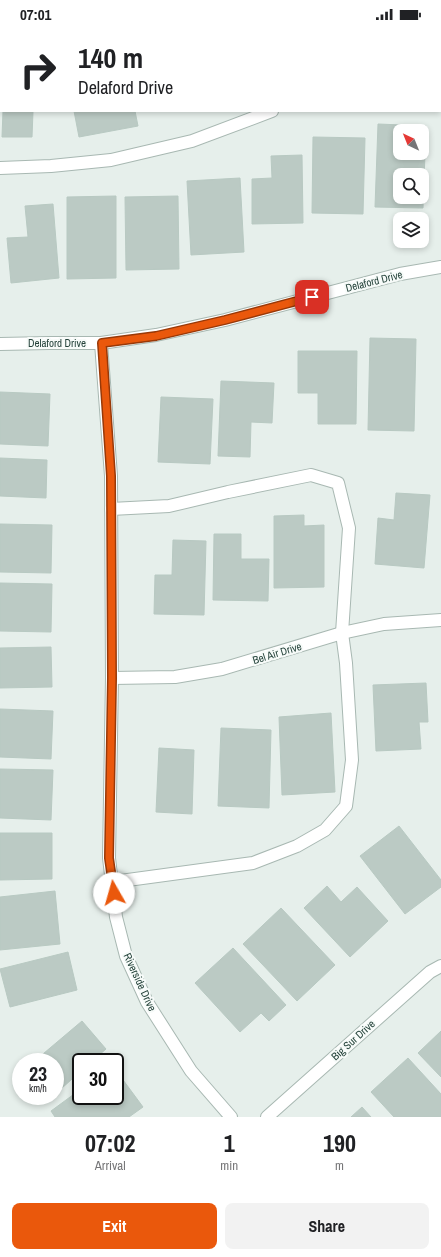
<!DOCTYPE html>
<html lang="en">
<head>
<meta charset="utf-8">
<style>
	body { margin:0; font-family:"Archivo Narrow",sans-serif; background:#f2f2f2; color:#202124; height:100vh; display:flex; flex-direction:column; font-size:15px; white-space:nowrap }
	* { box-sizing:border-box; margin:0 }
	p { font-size:13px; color:#757577 }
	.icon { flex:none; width:22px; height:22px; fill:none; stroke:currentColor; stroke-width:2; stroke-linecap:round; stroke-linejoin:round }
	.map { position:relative; height:1089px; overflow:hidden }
	.side { display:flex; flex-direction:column; background:#fff; flex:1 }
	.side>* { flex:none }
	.guide { position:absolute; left:0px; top:0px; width:441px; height:84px; box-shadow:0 2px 6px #0003; background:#fff; color:#202124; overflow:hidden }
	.needle { width:26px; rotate:317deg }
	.controls { position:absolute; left:393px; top:96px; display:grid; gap:8px }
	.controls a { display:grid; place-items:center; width:36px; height:36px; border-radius:8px; background:#fff; box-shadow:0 2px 6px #0003; font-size:20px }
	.speed { position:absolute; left:12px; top:1025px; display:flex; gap:8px; font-size:20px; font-weight:700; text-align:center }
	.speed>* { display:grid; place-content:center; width:52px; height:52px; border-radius:50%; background:#fff; box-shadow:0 2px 6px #0003; line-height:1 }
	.speed small { font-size:10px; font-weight:400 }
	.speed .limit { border:2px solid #111; border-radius:6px; background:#fff; color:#111 }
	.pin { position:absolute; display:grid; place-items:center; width:34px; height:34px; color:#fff; margin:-17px; border-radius:8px; box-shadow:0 2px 6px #0006 }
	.me { position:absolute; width:44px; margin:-22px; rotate:353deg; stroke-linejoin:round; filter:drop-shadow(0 0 3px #0008) }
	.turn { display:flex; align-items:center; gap:14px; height:84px; padding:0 12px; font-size:18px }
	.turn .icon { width:52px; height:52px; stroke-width:2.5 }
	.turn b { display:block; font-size:28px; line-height:34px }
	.eta { display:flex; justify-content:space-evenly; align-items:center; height:68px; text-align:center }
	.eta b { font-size:24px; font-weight:700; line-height:28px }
	.button { display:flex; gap:8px; margin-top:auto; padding:8px 12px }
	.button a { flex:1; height:46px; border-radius:8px; background:#ea580c; color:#fff; font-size:16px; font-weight:700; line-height:46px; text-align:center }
	.button a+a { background:#f2f2f2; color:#202124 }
	.status { display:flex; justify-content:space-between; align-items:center; height:28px; padding:0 20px; background:#fff; direction:ltr }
	.status svg { height:11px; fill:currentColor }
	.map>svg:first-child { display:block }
	.building { fill:#bbcac4; stroke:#b8c9c2; fill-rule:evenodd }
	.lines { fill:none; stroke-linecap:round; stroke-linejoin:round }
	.lane-casing { stroke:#a8b8b2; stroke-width:14 }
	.street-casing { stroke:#a8b8b2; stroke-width:14 }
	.lane { stroke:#fff; stroke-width:12 }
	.street { stroke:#fff; stroke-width:12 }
	.route-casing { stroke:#983908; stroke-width:10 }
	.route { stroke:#ea580c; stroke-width:7 }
	.labels { text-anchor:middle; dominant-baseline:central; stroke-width:4; stroke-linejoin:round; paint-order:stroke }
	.street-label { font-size:11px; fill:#24423a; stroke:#f7fbf9 }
</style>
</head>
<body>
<div class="status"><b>07:01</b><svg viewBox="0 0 49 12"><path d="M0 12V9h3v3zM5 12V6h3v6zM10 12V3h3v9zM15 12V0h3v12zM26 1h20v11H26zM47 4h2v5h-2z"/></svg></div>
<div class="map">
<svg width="441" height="1089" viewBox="0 0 441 1089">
	<rect width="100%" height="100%" fill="#e6efeb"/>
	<g class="building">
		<rect x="198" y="0" width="52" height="1"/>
		<path d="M261,0H293L290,1Z"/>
		<path d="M3,83H33L32,109H2Z"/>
		<path d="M74,83H135L138,98L79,109Z"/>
		<path d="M378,96L426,98L423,180L375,179ZM400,103H422V125H400ZM400,147H422V169H400Z"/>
		<path d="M313,109L365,110L363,186L312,185Z"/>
		<path d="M302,127L303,195L252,196V151L272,150L271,128Z"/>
		<path d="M240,150L244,224L191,227L187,153Z"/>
		<path d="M116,168V250L67,251V169Z"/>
		<path d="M178,168L179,241L126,242L125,169Z"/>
		<path d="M53,176L59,250L11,255L7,210L28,209L25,178Z"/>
		<path d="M370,310L416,311L414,403L368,402Z"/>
		<path d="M298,323H357L356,396H318V365H298Z"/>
		<path d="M221,353L274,355L272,395L251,394L250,429L218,428Z"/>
		<path d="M0,364L50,366L48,418L0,416Z"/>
		<path d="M161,369L213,371L210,436L158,434Z"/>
		<path d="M0,430L47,432L46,470L0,468Z"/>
		<path d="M396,465L430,467L424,540L375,536L378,490L394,492Z"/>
		<path d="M304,487V498L324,497V559L274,560V488Z"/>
		<path d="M0,496L52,497L51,545L0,544Z"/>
		<path d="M214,506H241V531H269L268,573L213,572Z"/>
		<path d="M173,512L206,513L204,587L154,586L155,547H172Z"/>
		<path d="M0,555L52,556L51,604L0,603Z"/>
		<path d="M51,619L52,659L0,660V620Z"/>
		<path d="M426,655L428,694H419L421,721L376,723L373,657Z"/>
		<path d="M0,681L53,683L51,731L0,729Z"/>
		<path d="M331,685L335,764L282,767L279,689Z"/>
		<path d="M221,700L271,702L269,780L218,778Z"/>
		<path d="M159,720L194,722L192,786L156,784Z"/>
		<path d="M0,741L53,742L51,792L0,790Z"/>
		<path d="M399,798L441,852V859L405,886L360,828Z"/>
		<path d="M0,805H52V851L0,852Z"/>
		<path d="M327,858L341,874L357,859L388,893L350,929L304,880Z"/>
		<path d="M55,863L60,916L0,922V869Z"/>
		<path d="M281,880L335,937L297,973L243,916Z"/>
		<path d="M233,920L286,977L269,993L261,985L240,1004L195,955Z"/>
		<path d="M68,924L77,962L10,979L0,941Z"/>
		<path d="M82,993L106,1021L91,1034H81V1043L62,1060L55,1052V1034H40L37,1031Z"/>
		<path d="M441,1003V1049L418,1025Z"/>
		<path d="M408,1030L441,1066V1089H394L371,1064Z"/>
		<path d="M115,1041L143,1079L129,1089H55L51,1083L81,1061V1068H115Z"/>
		<path d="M362,1079L371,1089H351Z"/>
	</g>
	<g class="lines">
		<g class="lane-casing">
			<g id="lane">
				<path d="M337,0V1"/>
				<path d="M0,140L51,138L111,132L192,113L272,83"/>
				<path d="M111,481L169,478L228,464L311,447L338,455L349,500L342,605L346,635L352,732L346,778L325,802L297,818L253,835L113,854"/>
			</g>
		</g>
		<g class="street-casing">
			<g id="street">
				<path d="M101,315L111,448L112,650L109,830L116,889L126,928L147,974L191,1043L231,1089"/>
				<path d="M0,316L49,315H101L156,307L225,292L400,246L441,239"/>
				<path d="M112,650L175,649L222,641L342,605L384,596L441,592"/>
				<path d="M267,1089L430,944L441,938"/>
			</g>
		</g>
		<use href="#lane" class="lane"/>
		<use href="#street" class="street"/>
	</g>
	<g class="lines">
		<g class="route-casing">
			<path id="route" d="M114,865L109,830L112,650L111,448L102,315L156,308L225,292L312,269"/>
		</g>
		<use href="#route" class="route"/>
	</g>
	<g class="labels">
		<g class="street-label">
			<text transform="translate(374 253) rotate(-14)">Delaford Drive</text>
			<text x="57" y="315">Delaford Drive</text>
			<text transform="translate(277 625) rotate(-17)">Bel Air Drive</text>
			<text transform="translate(140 954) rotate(65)">Riverside Drive</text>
			<text transform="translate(353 1012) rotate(-42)">Big Sur Drive</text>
		</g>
	</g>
</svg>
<div class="controls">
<a><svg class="needle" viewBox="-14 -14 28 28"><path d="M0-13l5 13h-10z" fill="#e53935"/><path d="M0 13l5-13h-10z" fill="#757577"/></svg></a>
<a><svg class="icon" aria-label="search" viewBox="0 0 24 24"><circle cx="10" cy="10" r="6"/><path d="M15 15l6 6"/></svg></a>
<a><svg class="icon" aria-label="layers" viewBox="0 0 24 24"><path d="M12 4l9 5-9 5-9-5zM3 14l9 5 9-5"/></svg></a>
</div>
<div class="speed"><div>23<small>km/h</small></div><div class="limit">30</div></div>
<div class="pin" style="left:312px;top:269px;background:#d93025"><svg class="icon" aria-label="arrive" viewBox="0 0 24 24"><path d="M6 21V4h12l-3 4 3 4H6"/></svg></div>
<svg class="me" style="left:114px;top:865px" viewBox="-20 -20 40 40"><circle r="19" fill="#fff"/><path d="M0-13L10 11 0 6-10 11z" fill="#ea580c"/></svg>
<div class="guide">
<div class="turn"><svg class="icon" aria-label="right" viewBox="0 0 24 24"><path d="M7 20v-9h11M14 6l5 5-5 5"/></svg><div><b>140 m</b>Delaford Drive</div></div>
</div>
</div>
<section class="side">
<div class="eta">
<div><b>07:02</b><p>Arrival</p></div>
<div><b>1</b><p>min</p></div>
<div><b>190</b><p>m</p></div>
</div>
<div class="button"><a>Exit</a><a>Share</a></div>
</section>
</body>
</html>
